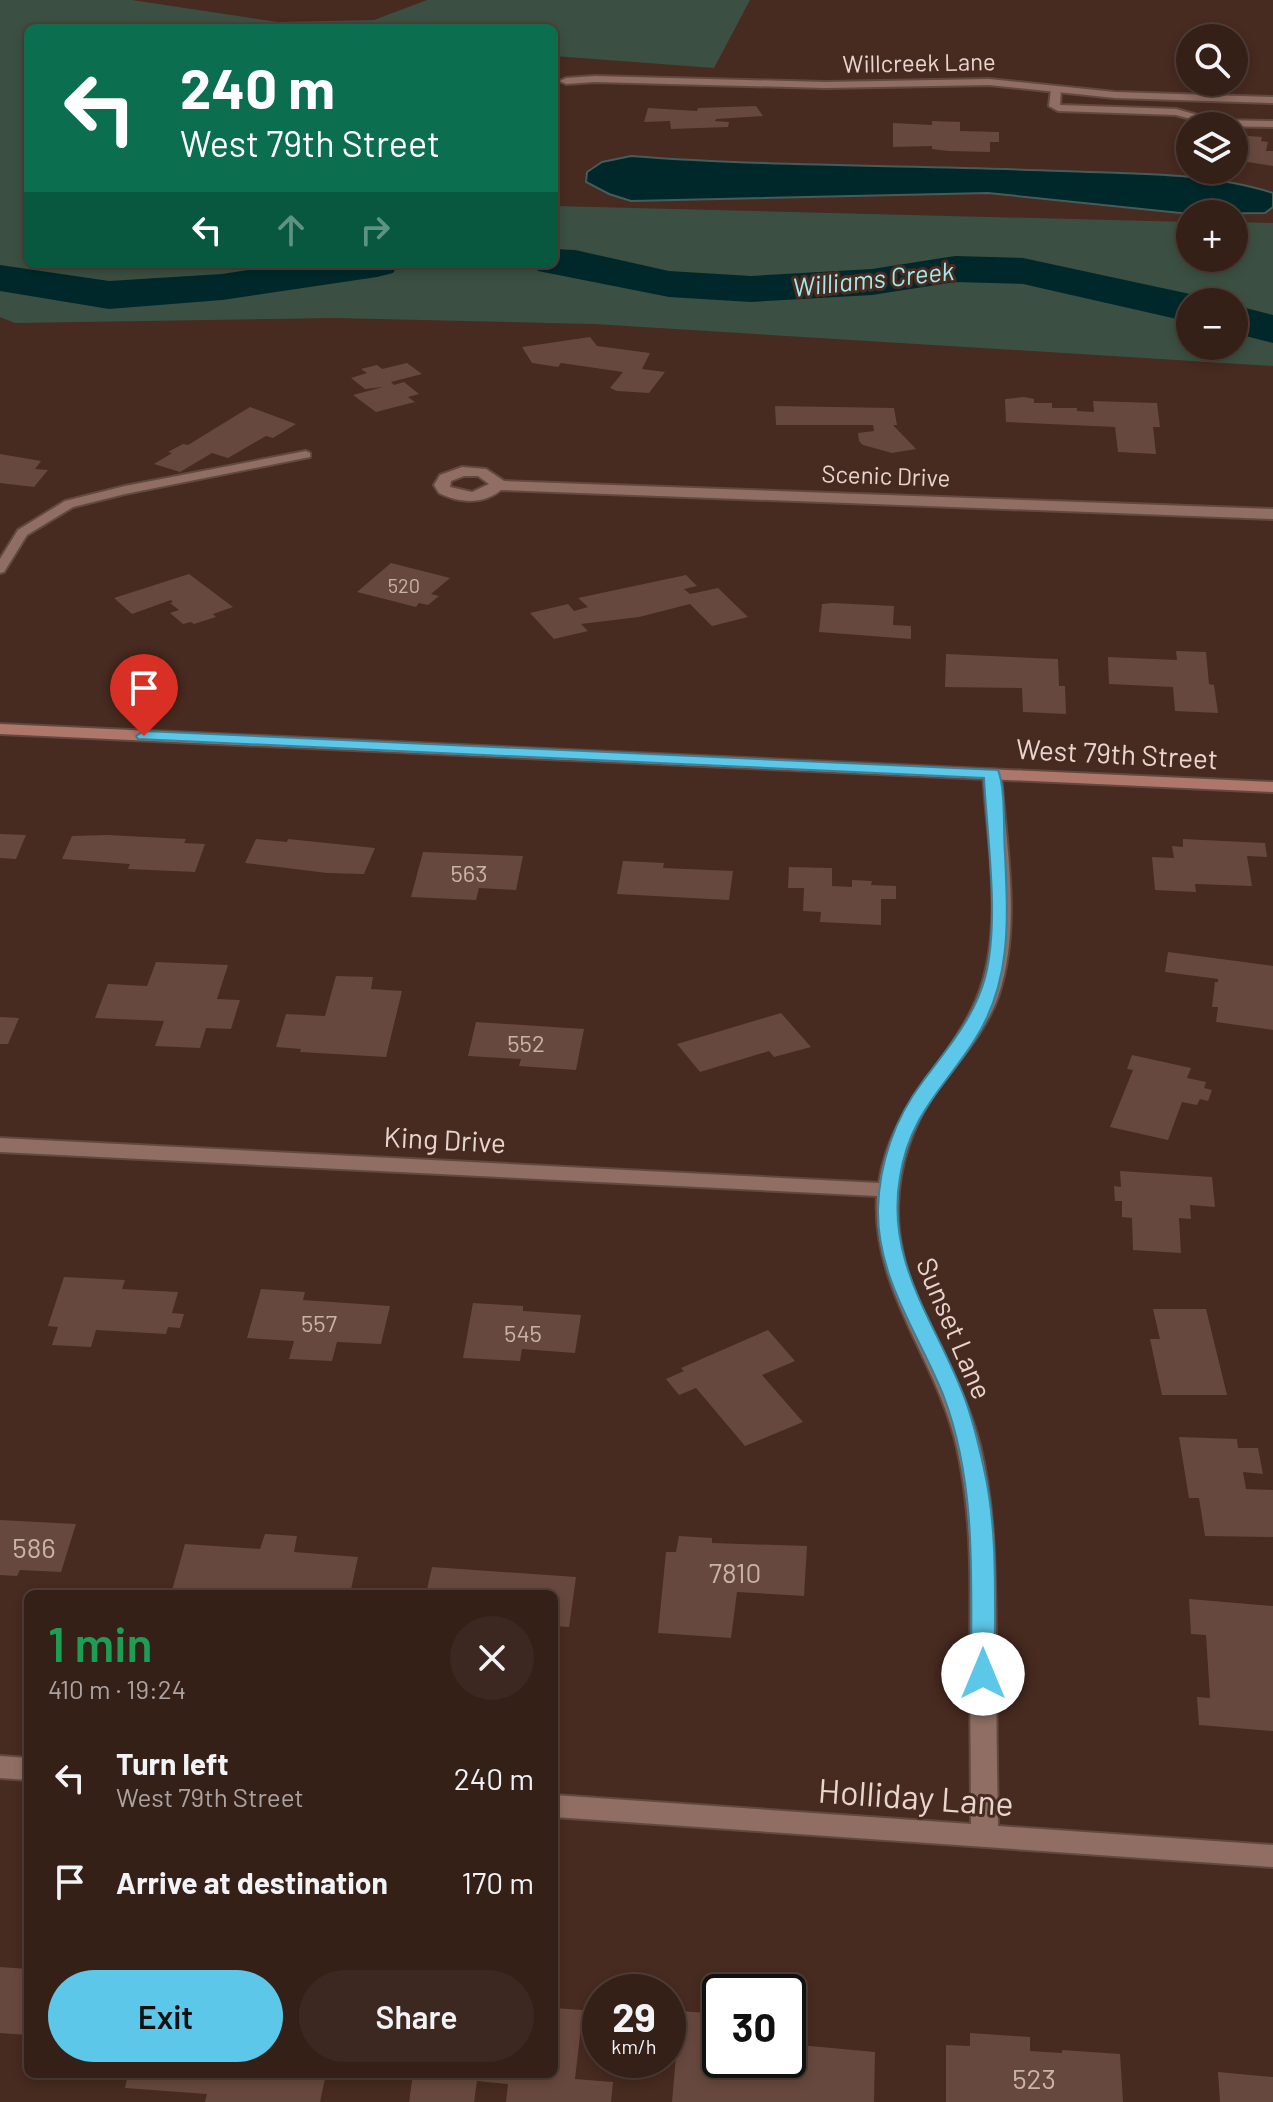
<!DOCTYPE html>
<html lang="en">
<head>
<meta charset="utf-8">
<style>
	body { margin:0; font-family:Barlow,sans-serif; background:#3d2821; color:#f1f3f6; height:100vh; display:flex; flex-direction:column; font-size:30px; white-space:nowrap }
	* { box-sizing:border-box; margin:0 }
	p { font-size:26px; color:#aaa3a2 }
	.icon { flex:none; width:44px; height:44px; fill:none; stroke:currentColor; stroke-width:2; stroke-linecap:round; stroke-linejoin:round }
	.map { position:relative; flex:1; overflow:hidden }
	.drawer { position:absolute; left:24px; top:1590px; width:534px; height:488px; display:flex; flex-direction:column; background:#352018; border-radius:12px; box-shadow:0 4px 12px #0003,0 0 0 2px #4f3e37 }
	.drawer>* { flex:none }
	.hud { position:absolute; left:24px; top:24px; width:534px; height:244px; border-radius:12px; box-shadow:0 4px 12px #0003,0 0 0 2px #4f3e37; background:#0b6e4f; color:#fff; overflow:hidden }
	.buttons { position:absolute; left:1176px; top:24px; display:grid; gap:16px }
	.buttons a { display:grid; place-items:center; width:72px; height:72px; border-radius:50%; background:#352018; box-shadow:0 4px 12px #0003,0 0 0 2px #4f3e37; font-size:40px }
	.speed { position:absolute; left:582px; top:1974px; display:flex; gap:16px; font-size:40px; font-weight:700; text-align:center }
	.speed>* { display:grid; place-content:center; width:104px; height:104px; border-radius:50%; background:#352018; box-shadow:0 4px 12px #0003,0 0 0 2px #4f3e37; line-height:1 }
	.speed small { font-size:20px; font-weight:400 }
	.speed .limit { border:4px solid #111; border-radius:12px; background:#fff; color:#111 }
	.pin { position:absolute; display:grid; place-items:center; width:68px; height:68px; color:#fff; margin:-82px -34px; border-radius:50% 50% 50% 0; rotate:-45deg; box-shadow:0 0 8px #0007 }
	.pin .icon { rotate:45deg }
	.me { position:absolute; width:88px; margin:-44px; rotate:0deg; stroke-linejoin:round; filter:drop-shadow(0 0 6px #0008) }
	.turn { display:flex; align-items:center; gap:28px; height:168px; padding:0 24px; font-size:36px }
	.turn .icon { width:104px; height:104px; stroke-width:2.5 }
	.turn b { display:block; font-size:56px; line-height:68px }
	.lanes { display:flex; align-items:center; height:76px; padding:0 24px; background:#0003; justify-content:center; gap:40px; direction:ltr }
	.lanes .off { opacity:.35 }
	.round { display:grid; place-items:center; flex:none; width:84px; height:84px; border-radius:42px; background:#3d2821 }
	.head { display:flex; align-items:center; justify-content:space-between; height:136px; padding:0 24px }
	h1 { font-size:48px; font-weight:600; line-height:60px; color:#1e9e55 }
	.action { display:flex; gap:16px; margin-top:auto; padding:16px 24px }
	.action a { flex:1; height:92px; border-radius:48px; background:#5cc7e8; color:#111; font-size:32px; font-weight:600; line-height:92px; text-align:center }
	.action a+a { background:#3d2821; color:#f1f3f6 }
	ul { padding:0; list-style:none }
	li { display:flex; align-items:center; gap:24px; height:104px; padding:0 24px }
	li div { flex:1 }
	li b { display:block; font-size:30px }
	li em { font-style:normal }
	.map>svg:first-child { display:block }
	.green { fill:#3b5042; fill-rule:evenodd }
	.water { fill:#00282a; stroke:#465c5b; stroke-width:2 }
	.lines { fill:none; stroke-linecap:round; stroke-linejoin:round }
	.river { fill:#00282a; fill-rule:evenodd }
	.building { fill:#67483e }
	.lane-casing { stroke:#614940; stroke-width:4 }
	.street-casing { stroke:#614940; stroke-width:4 }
	.secondary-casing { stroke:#614940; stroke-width:4 }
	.lane { fill:#906e63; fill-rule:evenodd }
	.street { fill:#906e63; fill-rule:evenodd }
	.secondary { fill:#af7769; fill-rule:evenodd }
	.route { fill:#5cc7e8; stroke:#3c8197; stroke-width:2 }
	.labels { text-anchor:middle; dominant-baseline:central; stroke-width:6; stroke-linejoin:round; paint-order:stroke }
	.far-number-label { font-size:20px; fill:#c8b2aa }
	.far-street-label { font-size:24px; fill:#e8d5ce; stroke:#472a20 }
	.number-label { font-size:24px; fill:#c8b2aa }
	.far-water-label { font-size:26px; font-style:italic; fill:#9febef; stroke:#472a20 }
	.street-label { font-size:28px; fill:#e8d5ce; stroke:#472a20 }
	.near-number-label { font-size:28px; fill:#c8b2aa }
	.near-street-label { font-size:34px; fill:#e8d5ce; stroke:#472a20 }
</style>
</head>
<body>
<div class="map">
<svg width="1273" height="2102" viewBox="0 0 1273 2102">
	<rect width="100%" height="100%" fill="#472a20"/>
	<path class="green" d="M0,0H132L278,22L374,20L427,0H750L714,68L554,56V28H28V264H554V206L1190,222V258H1234V222L1273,223V366L594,324L335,318L15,323L0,317ZM1190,302H1234V346H1190Z"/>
	<path class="water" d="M631,156C774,167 918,165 1062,171C1131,174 1207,172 1273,193V207L1265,213L1190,214L988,193L631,201L609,194L586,182L587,172L602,162Z"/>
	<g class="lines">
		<g class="river">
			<path d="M554,249L575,250L669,271L751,276L872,269L955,256L1023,258L1190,294L1206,298L1209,302H1190V322L1023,284L955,282L872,295L751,302L669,297L538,271L533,264H554Z"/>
			<path d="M287,264H399L393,273L377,277L222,300L109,309L0,291V265L109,281L222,274Z"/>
			<path d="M1234,305L1273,315V343L1234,333Z"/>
		</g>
	</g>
	<g class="building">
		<path d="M756,106L763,116L716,119L715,121L729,122L728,127L671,129L670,121L644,122L648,108L697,111L698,108Z"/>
		<path d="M932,121L960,122V131L999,132V142H990V152L948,151L932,149V146L893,147V123L932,125Z"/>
		<path d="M1234,135L1262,137L1261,141L1268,142L1266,151H1273V166L1234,160Z"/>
		<path d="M590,337L597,346L650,353L642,369L665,372L649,393L617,391L610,388L623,372L561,363L558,367L532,363L522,347Z"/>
		<path d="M407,363L422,374L391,382L394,385L404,382L419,394L408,397L415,402L376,412L353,395L383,387L365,389L351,378L367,373L361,369L377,365L382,369Z"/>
		<path d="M1024,397L1034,399V403H1052V408H1077V411L1094,412L1093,401L1157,403L1160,427H1153L1156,454L1118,452L1115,427L1006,422L1005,399Z"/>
		<path d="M775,406L894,408L897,425H893L916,449L892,453L863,445L859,441L858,433L874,431L873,425H776Z"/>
		<path d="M250,407L296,424L273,438L266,436L228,458L212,453L180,472L154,464L172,453L168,452L183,444L188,445Z"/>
		<path d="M0,454L41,461L35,469L48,470L34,487L0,483Z"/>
		<path d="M391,563L450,578L431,594L439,596L428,605L419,603L416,607L357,592Z"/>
		<path d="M189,574L233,607L213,614L216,617L194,624L191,622L183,624L170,613L179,610L170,603L173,602L171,600L132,614L114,598Z"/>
		<path d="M686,575L697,586L684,589L690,594L718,588L748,617L712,626L690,604L639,617L581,624L588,631L554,639L530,613L568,604L574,611L588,607L578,598Z"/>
		<path d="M833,603L894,606L893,625L911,626V639L819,632L822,604Z"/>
		<path d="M1176,651L1206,652L1209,684L1214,685L1218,713L1175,711L1173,687L1109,684L1108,657L1177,660Z"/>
		<path d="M946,654L1058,659L1059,686H1065L1066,714L1023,712L1022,688L945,687Z"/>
		<path d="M0,834L26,835L16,859L0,858Z"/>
		<path d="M107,835L186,839L184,843L205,844L195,872L128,869L130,864L62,859L72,836Z"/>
		<path d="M256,839L287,842L288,839L375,848L364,874L327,873L245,863Z"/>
		<path d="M1183,839L1265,843L1267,857L1247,856L1252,886L1195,884L1196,892L1155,890L1152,857L1174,858L1172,846L1183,847Z"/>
		<path d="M423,852L523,856L516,890L479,888L476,900L411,897Z"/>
		<path d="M623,861L664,863L663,868L733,871L729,900L617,894Z"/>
		<path d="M789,867L832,868V886L852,887V880L872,881L871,885L896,886V899H881V925L820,922L821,912L803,911L804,888H788Z"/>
		<path d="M1168,952L1273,966V1030L1216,1022L1218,1007H1212L1215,982H1218V979L1165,972Z"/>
		<path d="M156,962L228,965L217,999L240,1000L231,1029L206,1028L200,1048L155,1046L164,1021L95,1018L108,984L147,986Z"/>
		<path d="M336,976L373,977L371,989L402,991L386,1057L300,1052L301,1049L276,1047L286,1014L325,1016Z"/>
		<path d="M781,1013L811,1047L774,1057L769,1051L700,1072L677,1044Z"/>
		<path d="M0,1017L19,1018L8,1044H0Z"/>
		<path d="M476,1022L584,1029L576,1070L519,1066L521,1059L468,1056Z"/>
		<path d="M1132,1055L1191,1068L1187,1078L1206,1082L1204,1088L1212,1090L1208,1101L1200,1099L1197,1105L1182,1102L1168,1140L1110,1127L1133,1070L1127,1069Z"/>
		<path d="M1120,1171L1212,1177L1215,1207L1190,1205L1191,1219L1179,1218L1181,1253L1133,1250L1132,1218L1122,1217V1201H1115L1114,1186L1121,1187Z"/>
		<path d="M64,1277L125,1280L122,1289L178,1292L172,1313L184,1314L180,1328L168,1327L166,1334L96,1330L91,1347L52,1345L58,1327L48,1326Z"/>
		<path d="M261,1289L305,1292L303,1300L390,1306L381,1344L337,1342L332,1361L289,1359L294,1341L247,1338Z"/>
		<path d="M473,1303L523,1306V1311L581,1315L575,1353L522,1349L520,1361L463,1358Z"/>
		<path d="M1153,1309H1206L1227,1395H1162L1150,1339H1160Z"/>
		<path d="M768,1330L795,1361L762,1375L803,1422L745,1446L696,1388L679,1395L666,1379L684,1371L681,1368Z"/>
		<path d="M1179,1437L1237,1439L1238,1448H1258L1263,1474L1243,1472L1246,1489L1273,1490V1537L1205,1536L1199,1498H1189Z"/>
		<path d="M0,1520L76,1524L61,1572L20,1570L17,1576L0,1575Z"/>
		<path d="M265,1534L297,1536L294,1552L358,1557L350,1594H171L185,1544L260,1549Z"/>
		<path d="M679,1536L712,1538V1543L807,1546L804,1596L737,1592L731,1638L658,1633L666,1552H676Z"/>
		<path d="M432,1567L576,1577L569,1627L554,1626V1594H426Z"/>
		<path d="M1189,1599L1273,1606V1731L1199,1725L1197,1697L1210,1698L1206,1635L1191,1634Z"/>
		<path d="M0,1967L28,1969V2035L0,2033Z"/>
		<path d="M554,2008L583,2010L575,2079L613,2082L611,2102H506L508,2084L477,2081L474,2102H409L413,2074H554Z"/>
		<path d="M680,2011L720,2014V2060H788V2036L799,2037V2045L875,2052L874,2102H672Z"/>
		<path d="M970,2033L1030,2037V2051L1062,2053V2050L1120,2054L1123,2102H946V2045L970,2046Z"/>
		<path d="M1218,2072L1273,2077V2102H1220Z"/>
		<path d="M128,2074H326L320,2102H205L207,2094L125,2088Z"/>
	</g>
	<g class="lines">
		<g class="lane-casing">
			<g id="lane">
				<path d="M1056,86L1061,89L1060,105L1176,109L1216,120L1273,121V127L1216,126L1176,115L1058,111L1049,106L1051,89Z"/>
				<path d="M306,451L310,453V457L125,494L73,507L27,535L4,572L0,573V559L18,530L65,501L125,486Z"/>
			</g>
		</g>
		<g class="street-casing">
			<g id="street">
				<path d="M595,76L825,82L989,79L1115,92L1273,97V103L1115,98L989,85L825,88L595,82L566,84L560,81L566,78Z"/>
				<path d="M462,467L486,469L504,481L1273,509V519L501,490C483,505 459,503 439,493L434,485L440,475ZM464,476H478L489,484L472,492L450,487L451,481Z"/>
				<path d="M992,769L1001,774C1006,846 1022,927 998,997C985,1033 957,1062 935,1093C912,1126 899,1166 898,1206C895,1293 960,1364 980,1445C996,1510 995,1578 996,1644C996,1705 997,1765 998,1826L1273,1845V1867L554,1817V1795L971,1824C971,1765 970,1706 970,1648C971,1581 972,1514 957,1448C938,1361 871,1289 877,1196L0,1152V1138L879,1183C890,1109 940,1073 971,1011C1007,941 988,849 983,774Z"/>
				<path d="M0,1756L28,1758V1780L0,1778Z"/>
			</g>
		</g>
		<g class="secondary-casing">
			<path id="secondary" d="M0,724L1273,782V792L0,734Z"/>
		</g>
		<use href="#lane" class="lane"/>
		<use href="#street" class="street"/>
		<use href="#secondary" class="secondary"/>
	</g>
	<path class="route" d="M144,731L998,770C1006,789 1003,832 1005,854C1008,920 1012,983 974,1041C943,1089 909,1116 900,1177C885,1264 937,1323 965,1399C973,1421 979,1446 984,1469C999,1534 994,1607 995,1674L991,1680L983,1683L975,1680L971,1674C971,1582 977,1485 944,1397C920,1336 877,1279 878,1210C879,1163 895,1118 923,1081C947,1049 974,1018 985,978C1000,921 987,837 984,778L138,739L136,736Z"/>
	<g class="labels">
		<g class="far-number-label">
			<text x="404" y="585">520</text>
		</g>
		<g class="far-street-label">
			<text transform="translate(919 62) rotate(-1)">Willcreek Lane</text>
			<text transform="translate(886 475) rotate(2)">Scenic Drive</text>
		</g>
		<g class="number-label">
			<text x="469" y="872">563</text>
			<text x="526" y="1042">552</text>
			<text x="319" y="1322">557</text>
			<text x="523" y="1332">545</text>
		</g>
		<g class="far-water-label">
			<text transform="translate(873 278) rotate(-6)">Williams Creek</text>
		</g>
		<g class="street-label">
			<text transform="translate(1117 753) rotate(3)">West 79th Street</text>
			<text transform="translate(445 1139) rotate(3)">King Drive</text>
			<text transform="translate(955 1328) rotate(67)">Sunset Lane</text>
		</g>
		<g class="near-number-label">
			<text x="34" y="1547">586</text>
			<text x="735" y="1572">7810</text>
			<text x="1034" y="2078">523</text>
		</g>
		<g class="near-street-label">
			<text transform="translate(916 1796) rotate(4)">Holliday Lane</text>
		</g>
	</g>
</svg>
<div class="buttons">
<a><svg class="icon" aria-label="search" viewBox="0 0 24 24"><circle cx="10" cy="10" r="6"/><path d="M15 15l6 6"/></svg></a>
<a><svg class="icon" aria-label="layers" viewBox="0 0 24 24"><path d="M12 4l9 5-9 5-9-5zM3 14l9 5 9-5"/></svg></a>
<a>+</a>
<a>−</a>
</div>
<div class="speed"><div>29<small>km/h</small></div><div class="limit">30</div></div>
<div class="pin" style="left:144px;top:736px;background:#d93025"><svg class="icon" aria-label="arrive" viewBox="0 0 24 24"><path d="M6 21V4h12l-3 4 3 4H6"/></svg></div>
<svg class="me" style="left:983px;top:1674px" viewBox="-20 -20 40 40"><circle r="19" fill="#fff"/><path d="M0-13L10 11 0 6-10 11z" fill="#5cc7e8"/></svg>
<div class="hud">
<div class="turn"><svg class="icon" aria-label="left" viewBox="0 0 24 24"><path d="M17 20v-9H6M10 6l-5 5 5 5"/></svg><div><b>240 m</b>West 79th Street</div></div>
<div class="lanes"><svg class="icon" aria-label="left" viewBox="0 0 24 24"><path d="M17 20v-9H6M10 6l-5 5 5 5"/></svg><svg class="icon off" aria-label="ahead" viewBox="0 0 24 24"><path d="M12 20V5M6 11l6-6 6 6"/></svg><svg class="icon off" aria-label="right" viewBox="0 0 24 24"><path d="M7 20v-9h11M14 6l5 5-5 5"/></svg></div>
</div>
<section class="drawer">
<div class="head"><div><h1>1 min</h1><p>410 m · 19:24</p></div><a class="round"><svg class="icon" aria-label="close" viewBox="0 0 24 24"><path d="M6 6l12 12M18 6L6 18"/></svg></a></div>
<ul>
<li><svg class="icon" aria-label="left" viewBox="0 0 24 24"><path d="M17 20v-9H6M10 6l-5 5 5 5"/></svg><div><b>Turn left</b><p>West 79th Street</p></div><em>240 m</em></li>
<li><svg class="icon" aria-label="arrive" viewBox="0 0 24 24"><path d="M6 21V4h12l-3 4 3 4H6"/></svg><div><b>Arrive at destination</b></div><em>170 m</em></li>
</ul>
<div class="action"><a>Exit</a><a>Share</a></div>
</section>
</div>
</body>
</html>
